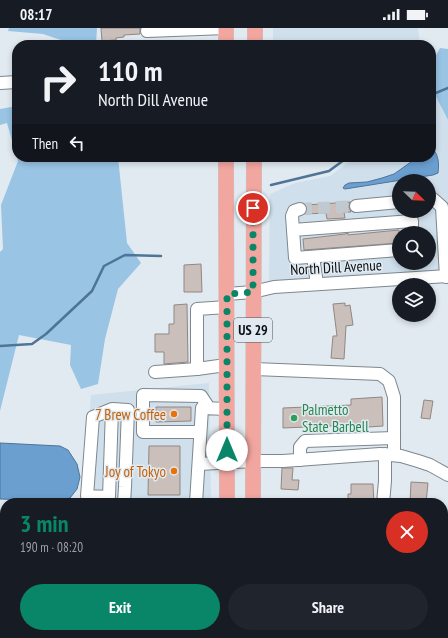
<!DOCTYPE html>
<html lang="en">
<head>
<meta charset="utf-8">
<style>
	body { margin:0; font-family:"PT Sans Narrow",sans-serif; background:#20242c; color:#f1f3f6; height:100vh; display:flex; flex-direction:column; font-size:15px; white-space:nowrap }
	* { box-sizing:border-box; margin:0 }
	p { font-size:13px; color:#9ea1a6 }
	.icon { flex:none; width:22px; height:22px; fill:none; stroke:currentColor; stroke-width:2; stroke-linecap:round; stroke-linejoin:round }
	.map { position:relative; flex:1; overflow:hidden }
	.side { position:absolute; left:0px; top:470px; width:448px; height:140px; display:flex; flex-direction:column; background:#171b24; border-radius:16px 16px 0 0; box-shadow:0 2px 6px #0003 }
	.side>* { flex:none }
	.guide { position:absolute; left:12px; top:12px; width:424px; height:122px; border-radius:16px; box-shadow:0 2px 6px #0003; background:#171b24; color:#f1f3f6; overflow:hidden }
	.needle { width:26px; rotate:113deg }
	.controls { position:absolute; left:392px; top:146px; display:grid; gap:8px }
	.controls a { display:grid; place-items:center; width:44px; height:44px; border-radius:50%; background:#171b24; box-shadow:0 2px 6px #0003; font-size:20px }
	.pin { position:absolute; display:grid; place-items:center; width:34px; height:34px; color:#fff; margin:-17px; border:2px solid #fff; border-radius:50%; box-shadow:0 1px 4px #0007 }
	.me { position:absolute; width:44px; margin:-22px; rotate:0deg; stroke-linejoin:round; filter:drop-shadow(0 0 3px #0008) }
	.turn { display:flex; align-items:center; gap:14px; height:84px; padding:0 20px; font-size:18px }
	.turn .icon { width:52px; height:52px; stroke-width:2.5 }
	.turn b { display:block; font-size:28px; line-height:34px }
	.then { display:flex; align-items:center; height:38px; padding:0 20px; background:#0003; gap:8px; font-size:15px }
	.round { display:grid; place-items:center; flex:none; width:42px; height:42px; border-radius:21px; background:#20242c }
	.summary { display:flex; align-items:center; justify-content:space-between; height:68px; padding:0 20px }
	h1 { font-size:24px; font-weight:800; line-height:30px; color:#098567 }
	.primary-button { display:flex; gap:8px; margin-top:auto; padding:8px 20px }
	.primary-button a { flex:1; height:46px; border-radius:24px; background:#098567; color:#fff; font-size:16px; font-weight:800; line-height:46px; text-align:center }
	.primary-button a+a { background:#20242c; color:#f1f3f6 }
	.status { display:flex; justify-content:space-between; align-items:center; height:28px; padding:0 20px; background:#171b24; direction:ltr }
	.status svg { height:11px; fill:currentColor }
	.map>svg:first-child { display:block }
	.built { fill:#cfdfec; fill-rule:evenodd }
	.green { fill:#99c4e4 }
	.water { fill:#6b9fd0; stroke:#4e7497 }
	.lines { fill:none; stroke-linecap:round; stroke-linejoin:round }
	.stream { stroke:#4e7497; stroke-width:2.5 }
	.building { fill:#cabfba; stroke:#918782 }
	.minor-tunnel { stroke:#c1c9d0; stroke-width:12; stroke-dasharray:12 6; stroke-linecap:butt }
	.minor-casing { stroke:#7e878d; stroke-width:14 }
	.major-casing { stroke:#c5c5c6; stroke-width:16 }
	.minor { stroke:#fff; stroke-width:12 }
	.major { stroke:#f2a6a0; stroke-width:15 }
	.route { stroke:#098567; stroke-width:7; stroke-dasharray:0 12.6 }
	.food-dot { fill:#e8710a; stroke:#e1eaf1; stroke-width:1.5 }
	.leisure-dot { fill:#2e9e5b; stroke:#e1eaf1; stroke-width:1.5 }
	.labels { text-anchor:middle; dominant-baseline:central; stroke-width:3; stroke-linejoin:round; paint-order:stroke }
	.shield { fill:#e1eaf1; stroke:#4c5155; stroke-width:1 }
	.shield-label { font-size:14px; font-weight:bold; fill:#0c0f12 }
	.street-label { font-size:15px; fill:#0c0f12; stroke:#e1eaf1 }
	.leisure-label { font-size:15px; fill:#27864d; stroke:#e1eaf1; text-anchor:start }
	.food-label { font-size:15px; fill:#c56008; stroke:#e1eaf1; text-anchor:end }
</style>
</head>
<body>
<div class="status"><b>08:17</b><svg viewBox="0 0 49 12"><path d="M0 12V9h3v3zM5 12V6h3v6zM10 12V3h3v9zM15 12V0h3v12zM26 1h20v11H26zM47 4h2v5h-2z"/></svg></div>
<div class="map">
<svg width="448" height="610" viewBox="0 0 448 610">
	<rect width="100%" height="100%" fill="#e1eaf1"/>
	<g class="built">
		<path d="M273,0H418L420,17H273Z"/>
		<path d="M436,68L448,92V245L269,254L270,166L295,155L330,148L356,129H431V72ZM399,153H429V183H399ZM399,205H429V235H399Z"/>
		<path d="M209,355L211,475H77L82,474L91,367Z"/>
		<path d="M5,493V605H382V610H0V494Z"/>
	</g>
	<g class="green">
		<path d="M9,0H97L96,17H76L43,6L8,3Z"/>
		<path d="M186,16V17H120Z"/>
		<path d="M440,20L448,21V92L431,59V36Z"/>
		<path d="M17,78V129H118L127,215L141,235L118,261L105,311L98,356L81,361L70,337L71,317L19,307L0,383V224L3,221L1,177L18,133L7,95L0,97V81Z"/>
	</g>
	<g class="water">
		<path d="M431,122H434C439,130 439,136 438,145L433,147L345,161L343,160L345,157L349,155L367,154L382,150L394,146L418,129H431Z"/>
		<path d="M0,415L60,418L68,422L77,436L80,449L77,461L70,470L58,473L0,471Z"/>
	</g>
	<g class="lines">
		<g class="stream">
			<path d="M431,67L448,60"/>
			<path d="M271,157L329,143L348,129"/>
			<path d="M0,318L32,316L46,306L92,263L104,238L125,227L161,228"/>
		</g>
	</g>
	<g class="building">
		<path d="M101,0H140V6L124,7V9L116,10V12L102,13Z"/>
		<path d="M350,174L349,179L351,184H344L345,190L327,191L326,185L305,186L307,182L306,177Z"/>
		<path d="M399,202V215L304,222L303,211L345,206L348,205V207Z"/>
		<path d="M201,236L202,264H184V237Z"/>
		<path d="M345,275V278L350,277L353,297L346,298L344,331L331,330L333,308H337L333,276Z"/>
		<path d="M187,276L188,334L164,336V324H155V306H169V296H174V277Z"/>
		<path d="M382,369L383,398L353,400L352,397L283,400V380L351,377V371Z"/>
		<path d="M424,372L433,373L430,391L421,390Z"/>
		<path d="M156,379H191V393L156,394Z"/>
		<path d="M149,418H180V467H148Z"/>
		<path d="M282,440H293L292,452H299L298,462L281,461Z"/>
		<path d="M411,454L428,455L426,475H410Z"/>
		<path d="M351,456H373L374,475H348V466H351Z"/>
	</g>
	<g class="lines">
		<path class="minor-tunnel" d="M300,181L356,178"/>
		<g class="minor-casing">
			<g id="minor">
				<path d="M147,3L226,0"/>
				<path d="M0,55L17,54"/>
				<path d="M429,171H433L442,179L446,249"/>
				<path d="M356,178L399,174"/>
				<path d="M293,202L292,188L294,183L300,181"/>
				<path d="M399,222L295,230L293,202L412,193V205"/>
				<path d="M313,229L317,256"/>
				<path d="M227,266L253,264L274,259L448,248"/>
				<path d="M226,337L197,341V281L227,279"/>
				<path d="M254,341L380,346L389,353L394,369V427"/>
				<path d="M155,344L197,341"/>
				<path d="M112,381L93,389L87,468L109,469L112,381L128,382L125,459L124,475"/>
				<path d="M200,404H143V367L201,368L209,380"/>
				<path d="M300,432V419L305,413L394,410"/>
				<path d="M199,436L254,433H283L380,426L401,428L418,433L430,437L448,447"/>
				<path d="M196,475L202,380L227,381"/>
				<path d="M383,475L385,453V426"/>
				<path d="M0,492H5"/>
				<path d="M0,524H5"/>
				<path d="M195,605V610"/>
				<path d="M369,605V610"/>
				<path d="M106,610L108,605"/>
				<path d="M288,610L289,605"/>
				<path d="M440,610L448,598"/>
			</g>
		</g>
		<g class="major-casing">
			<g id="major">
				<path d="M226,0V17"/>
				<path d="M255,17V0"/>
				<path d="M226,129L227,475"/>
				<path d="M253,475L254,129"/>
				<path d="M253,605V610"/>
				<path d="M227,610V605"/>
			</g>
		</g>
		<use href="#minor" class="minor"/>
		<use href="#major" class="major"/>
	</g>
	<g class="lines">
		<path class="route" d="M227,422V266L253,264V180"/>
	</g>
	<g class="food-dot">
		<circle cx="174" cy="386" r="4"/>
		<circle cx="174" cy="443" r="4"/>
	</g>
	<circle class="leisure-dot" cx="294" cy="390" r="4"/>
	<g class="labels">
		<rect class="shield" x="234" y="290" width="38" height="24" rx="3"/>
		<g class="shield-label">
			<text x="253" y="302">US 29</text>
		</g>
		<g class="street-label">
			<text transform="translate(336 239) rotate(-3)">North Dill Avenue</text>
		</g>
		<g class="leisure-label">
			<text x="302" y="381">Palmetto<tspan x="302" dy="17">State Barbell</tspan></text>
		</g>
		<g class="food-label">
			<text x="166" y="386">7 Brew Coffee</text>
			<text x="166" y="443">Joy of Tokyo</text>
		</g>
	</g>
</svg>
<div class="controls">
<a><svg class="needle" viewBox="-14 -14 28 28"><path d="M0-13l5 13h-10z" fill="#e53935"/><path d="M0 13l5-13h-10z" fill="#9ea1a6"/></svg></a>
<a><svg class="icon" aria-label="search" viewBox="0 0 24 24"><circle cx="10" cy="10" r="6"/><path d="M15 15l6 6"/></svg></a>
<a><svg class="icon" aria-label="layers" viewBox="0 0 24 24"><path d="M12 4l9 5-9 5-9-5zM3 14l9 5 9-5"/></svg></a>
</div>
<div class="pin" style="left:253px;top:180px;background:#d93025"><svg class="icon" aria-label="arrive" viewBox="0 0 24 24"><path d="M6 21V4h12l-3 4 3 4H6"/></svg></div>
<svg class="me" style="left:227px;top:422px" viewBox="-20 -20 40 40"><circle r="19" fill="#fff"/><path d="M0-13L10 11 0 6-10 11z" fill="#098567"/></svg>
<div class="guide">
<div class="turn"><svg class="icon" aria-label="right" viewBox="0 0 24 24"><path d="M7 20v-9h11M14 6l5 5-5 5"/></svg><div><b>110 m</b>North Dill Avenue</div></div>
<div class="then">Then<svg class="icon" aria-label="left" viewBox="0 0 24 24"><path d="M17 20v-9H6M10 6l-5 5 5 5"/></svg></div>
</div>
<section class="side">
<div class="summary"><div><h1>3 min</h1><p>190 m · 08:20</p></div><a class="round" style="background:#d93025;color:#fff"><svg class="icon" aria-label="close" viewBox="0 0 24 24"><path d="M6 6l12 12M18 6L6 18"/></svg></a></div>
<div class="primary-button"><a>Exit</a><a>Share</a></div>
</section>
</div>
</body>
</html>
